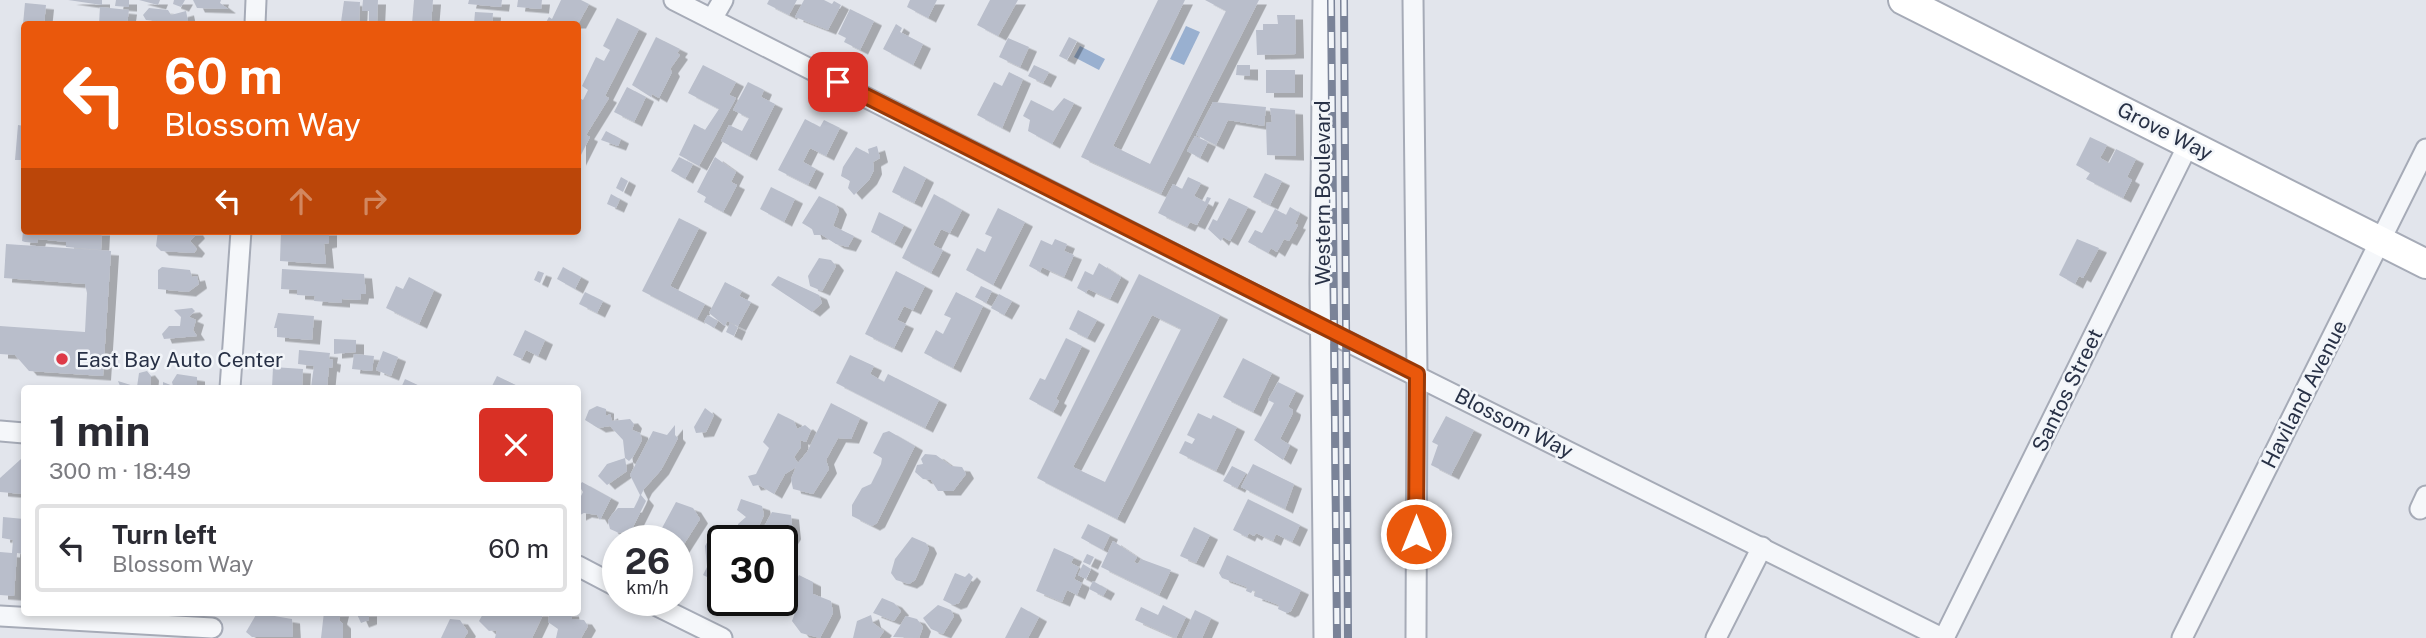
<!DOCTYPE html>
<html lang="en">
<head>
<meta charset="utf-8">
<style>
	body { margin:0; font-family:"Public Sans",sans-serif; background:#f2f2f3; color:#2b2b33; height:100vh; display:flex; flex-direction:column; font-size:26px; white-space:nowrap }
	* { box-sizing:border-box; margin:0 }
	p { font-size:23px; color:#7c7c81 }
	.icon { flex:none; width:38px; height:38px; fill:none; stroke:currentColor; stroke-width:2; stroke-linecap:round; stroke-linejoin:round }
	.map { position:relative; flex:1; overflow:hidden }
	.panel { position:absolute; left:21px; top:385px; width:560px; height:231px; display:flex; flex-direction:column; background:#fff; border-radius:7px; box-shadow:0 4px 10px #0003 }
	.panel>* { flex:none }
	.top-card { position:absolute; left:21px; top:21px; width:560px; height:214px; border-radius:7px; box-shadow:0 4px 10px #0003; background:#ea580c; color:#fff; overflow:hidden }
	.speed { position:absolute; left:602px; top:525px; display:flex; gap:14px; font-size:35px; font-weight:700; text-align:center }
	.speed>* { display:grid; place-content:center; width:91px; height:91px; border-radius:50%; background:#fff; box-shadow:0 4px 10px #0003; line-height:1 }
	.speed small { font-size:18px; font-weight:400 }
	.speed .limit { border:4px solid #111; border-radius:10px; background:#fff; color:#111 }
	.pin { position:absolute; display:grid; place-items:center; width:60px; height:60px; color:#fff; margin:-30px; border-radius:14px; box-shadow:0 4px 10px #0006 }
	.me { position:absolute; width:77px; margin:-38px; rotate:0deg; stroke-linejoin:round; filter:drop-shadow(0 0 5px #0008) }
	.turn { display:flex; align-items:center; gap:24px; height:147px; padding:0 28px; font-size:32px }
	.turn .icon { width:91px; height:91px; stroke-width:2.5 }
	.turn b { display:block; font-size:49px; line-height:60px }
	.lanes { display:flex; align-items:center; height:66px; padding:0 28px; background:#0003; justify-content:center; gap:35px; direction:ltr }
	.lanes .off { opacity:.35 }
	.round { display:grid; place-items:center; flex:none; width:74px; height:74px; border-radius:7px; background:#f2f2f3 }
	.head { display:flex; align-items:center; justify-content:space-between; height:119px; padding:0 28px }
	h1 { font-size:42px; font-weight:700; line-height:52px }
	ul { padding:0; list-style:none }
	li { display:flex; align-items:center; gap:21px; height:88px; margin:0 14px 10px; padding:0 14px; border:4px solid #e1e1e2; border-radius:7px }
	li div { flex:1 }
	li b { display:block; font-size:26px }
	li em { font-style:normal }
	.map>svg:first-child { display:block }
	.water { fill:#99b0d0 }
	.building { fill:#b9becb; fill-rule:evenodd; filter:url(#shadow) }
	.lines { fill:none; stroke-linecap:round; stroke-linejoin:round }
	.street-casing { stroke:#a6abb7; stroke-width:23 }
	.secondary-casing { stroke:#a6abb7; stroke-width:32 }
	.street { stroke:#f5f7fa; stroke-width:19 }
	.secondary { stroke:#fff; stroke-width:28 }
	.rail-casing { stroke:#7a8398; stroke-width:8 }
	.rail { stroke:#f2f5f9; stroke-width:5; stroke-dasharray:16; stroke-linecap:butt }
	.route-casing { stroke:#983908; stroke-width:18 }
	.route { stroke:#ea580c; stroke-width:12 }
	.poi-dot { fill:#de3a48; stroke:#f2f5f9; stroke-width:2.5 }
	.labels { text-anchor:middle; dominant-baseline:central; stroke-width:5; stroke-linejoin:round; paint-order:stroke }
	.street-label { font-size:21px; fill:#283146; stroke:#f2f5f9 }
	.poi-label { font-size:21px; fill:#283146; stroke:#f2f5f9; text-anchor:start }
</style>
</head>
<body>
<div class="map">
<svg width="2426" height="638" viewBox="0 0 2426 638">
	<defs>
		<filter id="shadow"><feDropShadow dx="8" dy="4.5" stdDeviation="0" flood-color="#0004"/></filter>
	</defs>
	<rect width="100%" height="100%" fill="#e2e5ec"/>
	<g class="water">
		<path d="M1186,26L1200,32L1184,65L1170,59Z"/>
		<path d="M1080,46L1105,59L1099,70L1074,57Z"/>
	</g>
	<g class="building">
		<path d="M68,0H102V5Z"/>
		<path d="M116,0H129V7L115,6Z"/>
		<path d="M139,0H160L158,5Z"/>
		<path d="M174,0H185L181,7L173,4Z"/>
		<path d="M193,0H221L220,3L228,9L197,8Z"/>
		<path d="M363,0H378L377,22L369,21V11H362Z"/>
		<path d="M414,0H433L431,24H412Z"/>
		<path d="M469,0H502L501,7L468,4Z"/>
		<path d="M518,0H542L541,9L517,7Z"/>
		<path d="M561,0H581L589,4L578,24H545L549,17L552,19Z"/>
		<path d="M769,0H797L789,15L767,4Z"/>
		<path d="M804,0H824L832,4L834,1L841,5L828,30L795,17Z"/>
		<path d="M910,0H937L928,18L907,7Z"/>
		<path d="M990,0H1018L998,36L977,25Z"/>
		<path d="M1158,0H1185L1113,146L1150,164L1226,11L1205,0H1259L1161,194L1081,157Z"/>
		<path d="M344,1L360,2L359,23L341,22Z"/>
		<path d="M25,3L46,5L44,24H23Z"/>
		<path d="M100,7L129,10L127,24H99Z"/>
		<path d="M149,8L168,10L171,15L186,11L188,21L208,24H168L167,22L146,20L143,15Z"/>
		<path d="M850,9L874,21L860,50L844,42L846,38L838,34Z"/>
		<path d="M475,12L493,13L492,24H474Z"/>
		<path d="M1277,15H1295L1296,54L1257,55L1256,30H1263V24H1278Z"/>
		<path d="M617,18L639,29L605,96L609,98L586,135L590,137L578,161V97L583,100L588,90L582,86L596,57L604,61L610,50L603,46Z"/>
		<path d="M896,24L902,28L900,32L923,44L913,65L883,49Z"/>
		<path d="M656,37L680,49L677,53L680,55L670,69L672,72L659,98L652,94L651,97L632,85Z"/>
		<path d="M1069,37L1077,41L1067,60L1059,56Z"/>
		<path d="M1008,38L1029,47L1020,67L999,57Z"/>
		<path d="M703,65L736,82L729,95L736,98L699,166L679,155L694,124L705,130L719,109L688,93Z"/>
		<path d="M1034,65L1049,72L1043,83L1028,76Z"/>
		<path d="M1237,65H1250V76L1236,75Z"/>
		<rect x="1266" y="70" width="29" height="23"/>
		<path d="M1009,72L1023,79L1002,128L977,115L994,82L1002,86Z"/>
		<path d="M748,82L764,90L761,97L775,104L749,156L721,141L729,125L742,131L749,118L733,110Z"/>
		<path d="M627,87L646,97L634,122L614,112Z"/>
		<path d="M1064,98L1074,103L1052,144L1028,131L1030,120L1023,116L1031,100L1053,111Z"/>
		<path d="M1213,102L1266,107L1264,126L1228,120L1216,145L1196,135Z"/>
		<path d="M1270,108L1295,110L1296,156L1267,155L1266,123L1272,122Z"/>
		<path d="M805,119L820,127L824,120L840,128L826,156L810,148L803,162L816,169L808,185L778,170Z"/>
		<path d="M18,125L24,126V160H15Z"/>
		<path d="M606,131L621,139L618,146L601,140Z"/>
		<path d="M1195,136L1208,142L1200,158L1187,151Z"/>
		<path d="M2090,137L2107,145L2100,158L2109,163L2116,149L2136,159L2127,177L2132,180L2123,198L2086,179L2090,173L2076,165Z"/>
		<path d="M877,146L880,158L873,162L874,170L869,180L854,195L848,188L850,181L841,176L843,167L856,147L869,154L868,149Z"/>
		<path d="M679,157L693,164L685,179L671,171Z"/>
		<path d="M715,157L736,172L731,182L737,185L723,212L704,202L706,197L697,192Z"/>
		<path d="M904,166L926,178L914,203L892,192Z"/>
		<path d="M1265,173L1282,181L1270,205L1253,197Z"/>
		<path d="M621,177L628,181L623,192L616,188Z"/>
		<path d="M1188,177L1201,183L1194,196L1205,202L1207,197L1211,198L1197,225L1190,222L1187,227L1158,213L1173,184L1182,189Z"/>
		<path d="M771,187L795,199L784,222L760,209Z"/>
		<path d="M611,194L620,199L616,208L607,204Z"/>
		<path d="M934,194L962,210L950,233L941,229L933,245L943,250L931,273L902,258Z"/>
		<path d="M819,196L835,204L839,210L833,226L854,236L848,247L836,244L822,235H814L812,229L802,223Z"/>
		<path d="M1229,198L1248,207L1230,241L1223,237L1221,241L1208,229L1213,219L1217,221Z"/>
		<path d="M1290,207L1300,213L1295,224L1298,225L1289,241L1284,239L1277,252L1271,248L1268,253L1248,242L1255,230L1262,233L1275,209L1286,215Z"/>
		<path d="M998,208L1025,222L993,285L966,270L977,248L985,252L992,237L985,234Z"/>
		<path d="M879,212L904,225L894,244L871,232Z"/>
		<path d="M679,218L699,228L670,286L705,304L697,319L642,291Z"/>
		<path d="M23,231H102L101,250L66,247V242L38,239L37,243L25,242L22,241Z"/>
		<path d="M158,231H195L197,234L190,241L197,249L194,253L161,251L156,246Z"/>
		<path d="M281,231H329V243L324,244L326,264L280,261Z"/>
		<path d="M1055,239L1067,244L1064,251L1074,255L1064,277L1042,267L1040,272L1029,266L1041,240L1052,245Z"/>
		<path d="M2077,239L2099,248L2083,278L2079,276L2075,284L2059,275Z"/>
		<path d="M6,244L111,251L103,376L29,371L15,355L0,354V326L85,332L87,293L85,284L4,278Z"/>
		<path d="M819,258L831,260L836,266L822,291L810,286L808,276Z"/>
		<path d="M1099,263L1121,277L1110,299L1088,289L1086,293L1077,288L1085,271L1093,275Z"/>
		<path d="M162,267L190,270L192,277L197,276L199,284L188,292L158,289V270Z"/>
		<path d="M563,267L581,277L575,289L557,279Z"/>
		<path d="M282,269L364,274L366,294H361L360,300L342,299V303L314,301L315,296L297,295V290L281,289Z"/>
		<path d="M538,271L544,273L540,283L534,280Z"/>
		<path d="M896,271L925,286L913,310L904,306L897,320L906,324L894,348L865,334Z"/>
		<path d="M1139,274L1220,315L1117,519L1037,478ZM1152,315L1181,329L1105,482L1073,467Z"/>
		<path d="M778,276L819,295L822,303L812,312L771,285Z"/>
		<path d="M409,277L434,290L419,324L386,308L396,286L403,289Z"/>
		<path d="M725,282L742,291L739,296L751,302L738,326L727,321L725,326L709,313Z"/>
		<path d="M981,286L992,291L986,303L975,297Z"/>
		<path d="M585,292L603,301L597,313L579,304Z"/>
		<path d="M956,292L983,306L953,368L924,353L936,330L943,334L951,318L944,315Z"/>
		<path d="M999,294L1012,301L1004,315L991,308Z"/>
		<path d="M192,308L195,311L189,317L196,320L193,330L197,336L164,339L162,334L169,326H180L181,317L174,310Z"/>
		<path d="M1078,310L1097,320L1087,338L1069,329Z"/>
		<path d="M278,313L314,316L312,340L277,337V328H274Z"/>
		<path d="M708,315L718,321L714,328L704,322Z"/>
		<path d="M730,323L738,327L734,336L726,332Z"/>
		<path d="M525,330L545,340L538,356L526,350L522,359L513,355Z"/>
		<path d="M1066,338L1082,346L1056,399L1059,401L1053,412L1029,399L1040,378L1045,380Z"/>
		<path d="M334,339L356,340V352L334,354Z"/>
		<path d="M299,350L330,353L329,359L333,360L332,368L329,367L327,388L311,387L314,366L298,364Z"/>
		<path d="M383,351L398,357L391,376L376,370Z"/>
		<path d="M354,354L374,356L372,371L352,369Z"/>
		<path d="M850,355L874,366L870,374L884,382L888,374L939,400L925,428L836,383Z"/>
		<path d="M1243,358L1272,373L1253,412L1223,397Z"/>
		<path d="M273,367L303,369L302,388H272Z"/>
		<path d="M147,371L151,376L150,388H117L120,386L118,381L137,387L139,373Z"/>
		<path d="M177,374L197,377V388H163V382L173,386L172,382Z"/>
		<path d="M497,376L522,388H491Z"/>
		<path d="M405,379L424,388H401Z"/>
		<path d="M1278,382L1296,391L1288,407L1293,410L1292,415L1280,439L1290,445L1283,460L1254,440L1274,403L1268,400Z"/>
		<path d="M831,403L860,418L851,439L838,438L826,460L829,469L813,494L793,489L791,479L796,467L785,474L774,494L759,485L753,486L748,476L756,474L769,448L763,442L778,413L794,421L797,429L805,425L811,430L806,442L800,440L801,447L794,457L798,463L807,452Z"/>
		<path d="M597,406L606,409V416L610,414L612,421L630,419L634,424L632,430L640,433L642,440L633,457L629,461L625,458L627,471L607,485L598,476L607,464L625,458L623,440L610,426L598,428L585,420L589,410Z"/>
		<path d="M705,408L714,415L706,432L696,433L694,427Z"/>
		<path d="M1198,413L1211,419L1213,415L1237,427L1216,471L1179,453L1185,441L1192,444L1195,439L1187,435Z"/>
		<path d="M1446,416L1474,430L1451,475L1431,465L1438,445L1432,442Z"/>
		<path d="M675,425V435L678,438L661,470L644,489L641,495L646,501L631,531L619,533L610,529L608,521L613,513L618,508H634L638,500L640,495L630,475L653,431L667,435Z"/>
		<path d="M889,431L915,446L877,523L872,526L852,516V505L862,488L871,484L881,464L882,458L873,453L883,433Z"/>
		<path d="M925,454L936,455L951,466L962,467L966,474L953,491H938L931,480L923,479L915,472L917,465L923,464L921,459Z"/>
		<path d="M21,459L24,460V494L0,492V478Z"/>
		<path d="M1253,464L1294,484L1285,509L1241,487Z"/>
		<path d="M1232,466L1246,473L1237,488L1223,481Z"/>
		<path d="M582,482L611,498L600,520L597,515L584,513L578,516V502L583,492L579,486Z"/>
		<path d="M741,499L762,506L764,515L752,541L738,540V524L746,517L737,510Z"/>
		<path d="M1248,499L1300,525L1292,542L1276,534L1273,541L1256,533L1254,536L1249,533L1247,537L1233,530Z"/>
		<path d="M676,502L693,508L700,519L677,555V541H652L648,529L662,528Z"/>
		<path d="M772,512L791,515L793,535L782,552V541H756Z"/>
		<path d="M3,517L24,519V554L17,553L14,596L0,595V552L12,553L13,540L2,538Z"/>
		<path d="M1088,524L1110,535L1103,550L1081,538Z"/>
		<path d="M1194,527L1210,535L1196,563L1180,556Z"/>
		<path d="M912,537L926,543L929,549L915,580L909,584L896,580L891,573L895,559Z"/>
		<path d="M709,539L723,546V585L703,575L707,567L705,546Z"/>
		<path d="M1113,541L1137,557L1134,562L1138,564L1141,559L1171,570L1159,595L1101,567Z"/>
		<path d="M1054,548L1074,557L1071,563L1079,567L1074,579L1082,583L1077,595L1067,590L1062,602L1036,591Z"/>
		<path d="M1087,554L1094,557L1090,565L1083,562Z"/>
		<path d="M1227,555L1301,590L1291,611L1287,613L1278,609L1279,605L1254,596L1256,592L1253,590L1251,593L1246,591L1247,587L1222,578L1219,573Z"/>
		<path d="M1083,564L1091,569L1086,579L1078,575Z"/>
		<path d="M955,573L965,577L969,573L973,577L959,603L953,605L943,600Z"/>
		<path d="M799,575L813,582V594L831,601L833,613L820,638L801,633L792,621L796,610L785,601Z"/>
		<path d="M1093,581L1107,589L1103,596L1089,589Z"/>
		<path d="M882,598L894,603L901,611L894,621L873,613Z"/>
		<path d="M938,605L951,610L954,616L943,634L931,629L923,618Z"/>
		<path d="M1163,605L1186,617L1176,638L1135,620L1141,607L1158,615Z"/>
		<path d="M1021,607L1039,617L1028,638H1005Z"/>
		<path d="M1195,610L1211,618L1202,638H1182Z"/>
		<path d="M324,612H341L339,620L343,624V638H321Z"/>
		<path d="M356,612H369V620L361,623Z"/>
		<path d="M484,612L513,616L516,612H571L572,619L584,620L588,626L581,638H556L558,629L548,622L549,616L543,615L532,638H495L497,630L489,631L479,621Z"/>
		<path d="M257,613L292,619L293,637H252L246,632Z"/>
		<path d="M871,615L873,623L884,631L879,638H853L857,621Z"/>
		<path d="M906,616L917,619L923,627L919,638L893,637Z"/>
		<path d="M450,619L460,620L468,632L464,638H441Z"/>
	</g>
	<g class="lines">
		<g class="street-casing">
			<g id="street">
				<path d="M674,0L1296,316L1942,638"/>
				<path d="M1323,0L1320,283L1324,638"/>
				<path d="M1413,0L1417,374L1416,638"/>
				<path d="M712,19L723,0"/>
				<path d="M255,24L256,0"/>
				<path d="M230,388L241,231"/>
				<path d="M0,431L24,433"/>
				<path d="M2420,509L2426,496"/>
				<path d="M578,566L618,587"/>
				<path d="M645,600L722,638"/>
				<path d="M0,616L212,628"/>
				<path d="M1716,638L1762,547"/>
				<path d="M1944,638L2189,143"/>
				<path d="M2182,638L2426,149"/>
			</g>
		</g>
		<g class="secondary-casing">
			<path id="secondary" d="M1903,0L2426,264"/>
		</g>
		<use href="#street" class="street"/>
		<use href="#secondary" class="secondary"/>
		<g class="rail-casing">
			<g id="rail">
				<path d="M1331,0L1337,638"/>
				<path d="M1344,0L1348,638"/>
			</g>
		</g>
		<use href="#rail" class="rail"/>
	</g>
	<g class="lines">
		<g class="route-casing">
			<path id="route" d="M838,82L1417,374L1416,534"/>
		</g>
		<use href="#route" class="route"/>
	</g>
	<circle class="poi-dot" cx="62" cy="359" r="7"/>
	<g class="labels">
		<g class="street-label">
			<text transform="translate(2165 131) rotate(27)">Grove Way</text>
			<text transform="translate(1322 193) rotate(-90)">Western Boulevard</text>
			<text transform="translate(2067 390) rotate(-64)">Santos Street</text>
			<text transform="translate(2304 394) rotate(-63)">Haviland Avenue</text>
			<text transform="translate(1514 423) rotate(27)">Blossom Way</text>
		</g>
		<g class="poi-label">
			<text x="76" y="359">East Bay Auto Center</text>
		</g>
	</g>
</svg>
<div class="speed"><div>26<small>km/h</small></div><div class="limit">30</div></div>
<div class="pin" style="left:838px;top:82px;background:#d93025"><svg class="icon" aria-label="arrive" viewBox="0 0 24 24"><path d="M6 21V4h12l-3 4 3 4H6"/></svg></div>
<svg class="me" style="left:1416px;top:534px" viewBox="-20 -20 40 40"><circle r="17" fill="#ea580c" stroke="#fff" stroke-width="3"/><path d="M0-11L8 9 0 5-8 9z" fill="#fff"/></svg>
<div class="top-card">
<div class="turn"><svg class="icon" aria-label="left" viewBox="0 0 24 24"><path d="M17 20v-9H6M10 6l-5 5 5 5"/></svg><div><b>60 m</b>Blossom Way</div></div>
<div class="lanes"><svg class="icon" aria-label="left" viewBox="0 0 24 24"><path d="M17 20v-9H6M10 6l-5 5 5 5"/></svg><svg class="icon off" aria-label="ahead" viewBox="0 0 24 24"><path d="M12 20V5M6 11l6-6 6 6"/></svg><svg class="icon off" aria-label="right" viewBox="0 0 24 24"><path d="M7 20v-9h11M14 6l5 5-5 5"/></svg></div>
</div>
<section class="panel">
<div class="head"><div><h1>1 min</h1><p>300 m · 18:49</p></div><a class="round" style="background:#d93025;color:#fff"><svg class="icon" aria-label="close" viewBox="0 0 24 24"><path d="M6 6l12 12M18 6L6 18"/></svg></a></div>
<ul>
<li><svg class="icon" aria-label="left" viewBox="0 0 24 24"><path d="M17 20v-9H6M10 6l-5 5 5 5"/></svg><div><b>Turn left</b><p>Blossom Way</p></div><em>60 m</em></li>
</ul>
</section>
</div>
</body>
</html>
